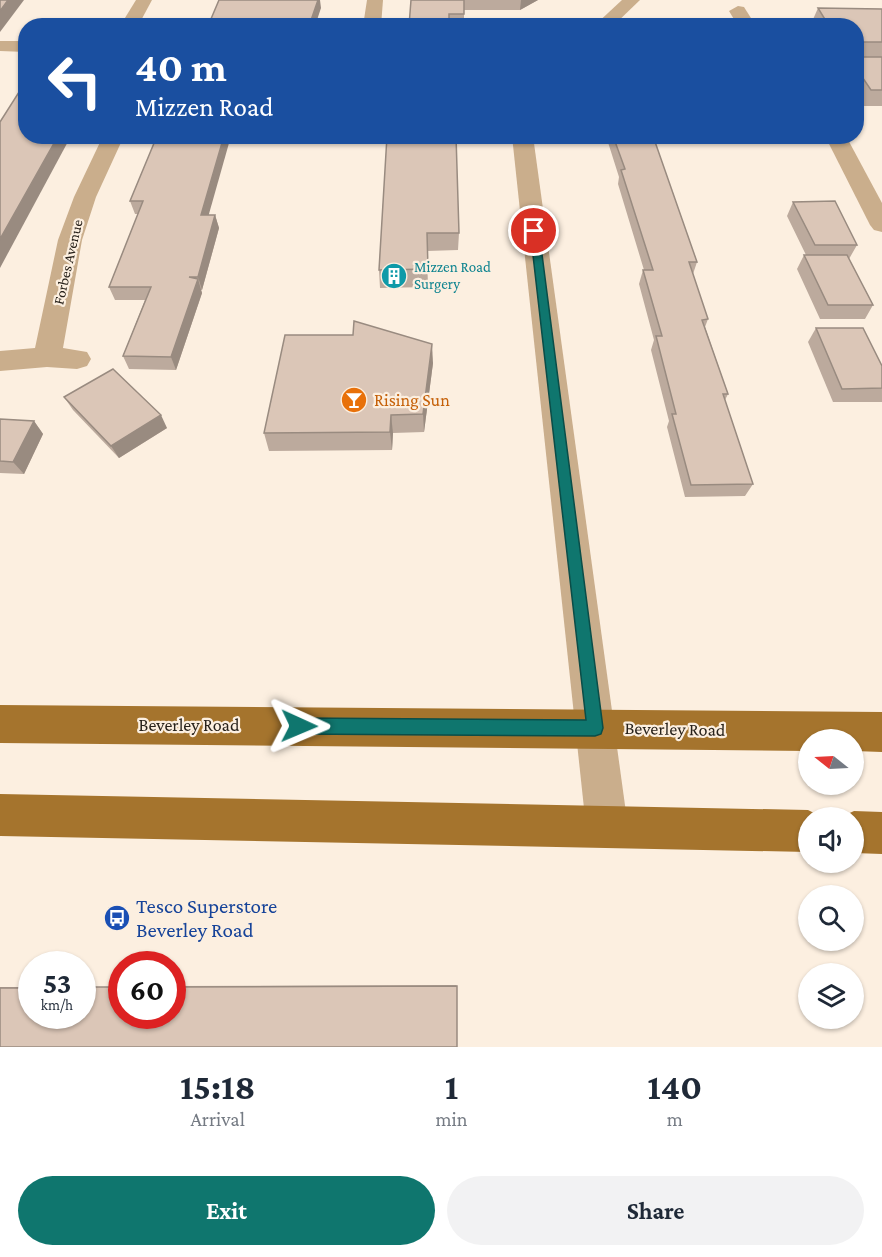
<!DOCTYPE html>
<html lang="en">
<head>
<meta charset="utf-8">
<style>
	body { margin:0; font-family:"Crimson Pro",serif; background:#f2f2f3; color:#1f2937; height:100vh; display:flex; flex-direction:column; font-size:22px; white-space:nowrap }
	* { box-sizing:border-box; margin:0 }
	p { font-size:20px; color:#747a83 }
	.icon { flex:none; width:33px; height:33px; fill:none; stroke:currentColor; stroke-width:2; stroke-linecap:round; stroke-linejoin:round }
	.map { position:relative; height:1047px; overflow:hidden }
	.drawer { display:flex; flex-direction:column; background:#fff; flex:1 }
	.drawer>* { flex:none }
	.hud { position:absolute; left:18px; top:18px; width:846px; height:126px; border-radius:24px; box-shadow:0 2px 4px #0004; background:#1a4fa0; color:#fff; overflow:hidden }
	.needle { width:39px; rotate:288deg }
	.tools { position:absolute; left:798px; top:729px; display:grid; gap:12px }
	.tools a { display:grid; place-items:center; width:66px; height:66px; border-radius:50%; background:#fff; box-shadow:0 2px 4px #0004; font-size:30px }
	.speed { position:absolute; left:18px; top:951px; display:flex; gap:12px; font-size:30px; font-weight:700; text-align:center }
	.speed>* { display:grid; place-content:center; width:78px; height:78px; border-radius:50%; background:#fff; box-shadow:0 2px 4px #0004; line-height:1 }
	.speed small { font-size:15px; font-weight:400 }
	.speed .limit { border:9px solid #d22; background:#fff; color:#111 }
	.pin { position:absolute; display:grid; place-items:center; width:51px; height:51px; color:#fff; margin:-26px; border:3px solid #fff; border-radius:50%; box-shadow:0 2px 6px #0007 }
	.me { position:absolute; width:66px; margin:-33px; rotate:91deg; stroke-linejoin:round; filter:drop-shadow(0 0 4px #0008) }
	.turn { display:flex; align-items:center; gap:21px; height:126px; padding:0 18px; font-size:27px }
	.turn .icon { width:78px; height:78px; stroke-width:2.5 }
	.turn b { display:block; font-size:42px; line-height:51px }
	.eta { display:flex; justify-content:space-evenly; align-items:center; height:102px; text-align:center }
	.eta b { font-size:36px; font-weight:700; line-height:42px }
	.action { display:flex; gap:12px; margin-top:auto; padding:12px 18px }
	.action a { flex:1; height:69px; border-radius:36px; background:#0f766e; color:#fff; font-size:24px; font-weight:700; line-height:69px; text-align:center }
	.action a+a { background:#f2f2f3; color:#1f2937 }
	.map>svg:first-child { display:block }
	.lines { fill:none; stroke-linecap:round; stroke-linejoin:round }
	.minor { fill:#caae8c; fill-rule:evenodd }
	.major { fill:#a5742d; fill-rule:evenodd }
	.wall { fill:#bcaa9d }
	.shaded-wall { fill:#998b80 }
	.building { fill:#dbc6b7; stroke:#998b80; stroke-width:1.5 }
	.route { fill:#0f766e; stroke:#0a4d48; stroke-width:1.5 }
	.labels { text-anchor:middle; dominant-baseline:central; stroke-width:4.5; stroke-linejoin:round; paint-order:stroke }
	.far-street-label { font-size:15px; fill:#28221b; stroke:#fcefe0 }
	.far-culture-label { font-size:15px; fill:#0d838f; stroke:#fcefe0; text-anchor:start }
	.food-label { font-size:18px; fill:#c56008; stroke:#fcefe0; text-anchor:start }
	.street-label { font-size:18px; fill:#28221b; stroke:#fcefe0 }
	.near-transit-label { font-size:21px; fill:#164399; stroke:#fcefe0; text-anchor:start }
</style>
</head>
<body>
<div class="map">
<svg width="882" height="1047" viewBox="0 0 882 1047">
	<rect width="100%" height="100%" fill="#fcefe0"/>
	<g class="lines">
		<g class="minor">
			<path d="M136,0H152L138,26H120Z"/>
			<path d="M367,0H383L381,26H363Z"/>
			<path d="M622,0H640L613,26H594Z"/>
			<path d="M738,6L744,7L756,26H738L729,11Z"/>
			<path d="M0,41H26V52L0,51Z"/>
			<path d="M103,136H124L96,197L82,240L63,348L87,352L91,359L87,366L77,369L47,367L0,371V351L35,348L58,240L74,197Z"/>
			<path d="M512,136H533L628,827L622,842L607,848L592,842L586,827Z"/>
			<path d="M825,136H846L882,203V232L874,230L870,225Z"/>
		</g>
		<g class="major">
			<path d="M0,705L882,712V752L854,751V740H808V751L0,743Z"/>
			<path d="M0,794L808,810L824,818H808V852L0,836Z"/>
			<path d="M854,811L882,812V854L854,853V818H839Z"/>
		</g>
	</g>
	<g class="wall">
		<path d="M411,0H538L520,10H464V26H409Z"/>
		<path d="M818,8L882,9V106H862L856,97V26H812L811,24Z"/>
		<path d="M157,136L209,215H215L219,228L202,290H201L202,293L176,370L129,369L123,356L145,300H115L109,287L138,214H135L130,201Z"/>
		<path d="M387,136L459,233L458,250L427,251L428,287L380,288L379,270Z"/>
		<path d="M606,136H653L697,262L693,274L708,319L705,327L728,394L725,400L753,484L745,496L685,497L667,427L669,421L651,350L654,340L639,284L643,270H644L618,184L619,177Z"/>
		<path d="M793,202L857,245L849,259L873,305L865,319H820L797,269L804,255H806L787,216Z"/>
		<path d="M816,328L882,366V402H833L808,342Z"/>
		<path d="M433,363L424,432L393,433L392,450L269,451L264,433Z"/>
		<path d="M64,397L167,428L119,458L73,410Z"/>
		<path d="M0,419L34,421L43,434L24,474L0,473Z"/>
		<path d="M456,985L457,986L0,1047V987H32V1016H82V987H122V1016H172V986Z"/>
	</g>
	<g class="shaded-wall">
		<path d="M8,0H24L0,32V11Z"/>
		<path d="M318,0H320L321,8L315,26H309Z"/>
		<path d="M521,0H538L520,10Z"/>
		<path d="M58,136H71L0,268V239Z"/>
		<path d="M224,136H231L205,228L201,215Z"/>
		<path d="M215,215L219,228L202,290L198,277Z"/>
		<path d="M198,279L202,293L176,370L171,357Z"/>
		<path d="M432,344L433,363L424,432L423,414Z"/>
		<path d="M161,415L167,428L119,458L111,446Z"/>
		<path d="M391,415L393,433L392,450L390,432Z"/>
		<path d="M34,421L43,434L24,474L13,462Z"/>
	</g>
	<g class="building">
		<path d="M0,0H8L0,11Z"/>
		<path d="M219,0H318L309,26H208Z"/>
		<path d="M411,0H464V14H449V26H409Z"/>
		<path d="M818,8L882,9V42H862V57H882V90H871L856,68V26H829Z"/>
		<path d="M26,81V136H58L0,239V122Z"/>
		<path d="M157,136H224L201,215H215L198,277H189L198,279L171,357L123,356L151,287H109L143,201H130Z"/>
		<path d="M387,136H456L459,233H427L428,269L379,270Z"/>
		<path d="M613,136H653L697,262H689L708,319L702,320L728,394H723L753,484L691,485L672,414H676L656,336H662L643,270H653L621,170L625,169Z"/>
		<path d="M835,201L857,245H815L793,202Z"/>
		<path d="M804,255H847L873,305H828Z"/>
		<path d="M354,321L432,344L423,414L391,415L390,432L264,433L285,335H353Z"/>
		<path d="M816,328H863L882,366V388L842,389Z"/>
		<path d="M113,369L161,415L111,446L64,397Z"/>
		<path d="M0,419L34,421L13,462L0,461Z"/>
		<path d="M457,986V1047H0V988H32V1016H82V987H122V1016H172V987Z"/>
	</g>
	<path class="route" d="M530,229L539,231L603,728L601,734L595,736L299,734L293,732L291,726L293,720L299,718L586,720Z"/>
	<defs>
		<g id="building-disc" transform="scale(1.35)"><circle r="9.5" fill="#0f9aa8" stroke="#fcefe0"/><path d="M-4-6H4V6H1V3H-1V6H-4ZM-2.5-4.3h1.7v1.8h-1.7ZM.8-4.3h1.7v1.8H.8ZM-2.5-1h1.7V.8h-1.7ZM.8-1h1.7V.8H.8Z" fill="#fff"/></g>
		<g id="bar-disc" transform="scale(1.35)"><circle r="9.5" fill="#e8710a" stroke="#fcefe0"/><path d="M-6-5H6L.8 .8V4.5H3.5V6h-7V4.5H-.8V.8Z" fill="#fff"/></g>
		<g id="bus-disc" transform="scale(1.35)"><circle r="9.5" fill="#1a4fb4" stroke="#fcefe0"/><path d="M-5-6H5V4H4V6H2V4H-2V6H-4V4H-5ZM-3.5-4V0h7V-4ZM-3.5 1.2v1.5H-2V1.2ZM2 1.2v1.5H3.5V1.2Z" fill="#fff"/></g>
	</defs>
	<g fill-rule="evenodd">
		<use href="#building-disc" x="394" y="276"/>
		<use href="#bar-disc" x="354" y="400"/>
		<use href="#bus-disc" x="117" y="918"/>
	</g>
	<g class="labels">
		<g class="far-street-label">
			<text transform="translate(68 262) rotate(-77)">Forbes Avenue</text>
		</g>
		<g class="far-culture-label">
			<text x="414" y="267">Mizzen Road<tspan x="414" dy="17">Surgery</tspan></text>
		</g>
		<g class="food-label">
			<text x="374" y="400">Rising Sun</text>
		</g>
		<g class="street-label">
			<text x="189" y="725">Beverley Road</text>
			<text transform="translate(675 729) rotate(1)">Beverley Road</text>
		</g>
		<g class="near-transit-label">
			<text x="136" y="906">Tesco Superstore<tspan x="136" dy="24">Beverley Road</tspan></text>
		</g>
	</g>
</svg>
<div class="tools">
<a><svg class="needle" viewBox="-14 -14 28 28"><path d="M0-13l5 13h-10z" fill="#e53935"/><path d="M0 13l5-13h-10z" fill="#747a83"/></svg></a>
<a><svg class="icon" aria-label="sound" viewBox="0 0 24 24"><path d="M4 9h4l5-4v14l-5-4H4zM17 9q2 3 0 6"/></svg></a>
<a><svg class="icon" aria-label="search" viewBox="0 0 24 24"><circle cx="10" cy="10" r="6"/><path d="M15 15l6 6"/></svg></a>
<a><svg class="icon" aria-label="layers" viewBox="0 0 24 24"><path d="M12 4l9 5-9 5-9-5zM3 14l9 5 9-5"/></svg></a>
</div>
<div class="speed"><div>53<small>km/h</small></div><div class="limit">60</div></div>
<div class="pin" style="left:534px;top:231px;background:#d93025"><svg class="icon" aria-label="arrive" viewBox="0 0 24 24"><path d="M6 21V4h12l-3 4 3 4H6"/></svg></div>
<svg class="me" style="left:299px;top:726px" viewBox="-20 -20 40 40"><path d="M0-17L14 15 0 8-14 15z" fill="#0f766e" stroke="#fff" stroke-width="4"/></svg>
<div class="hud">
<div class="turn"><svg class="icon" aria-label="left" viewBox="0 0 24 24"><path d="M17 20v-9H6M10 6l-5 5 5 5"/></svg><div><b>40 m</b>Mizzen Road</div></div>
</div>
</div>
<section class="drawer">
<div class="eta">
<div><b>15:18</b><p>Arrival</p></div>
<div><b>1</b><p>min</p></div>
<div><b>140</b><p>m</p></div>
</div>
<div class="action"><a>Exit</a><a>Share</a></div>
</section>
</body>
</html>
